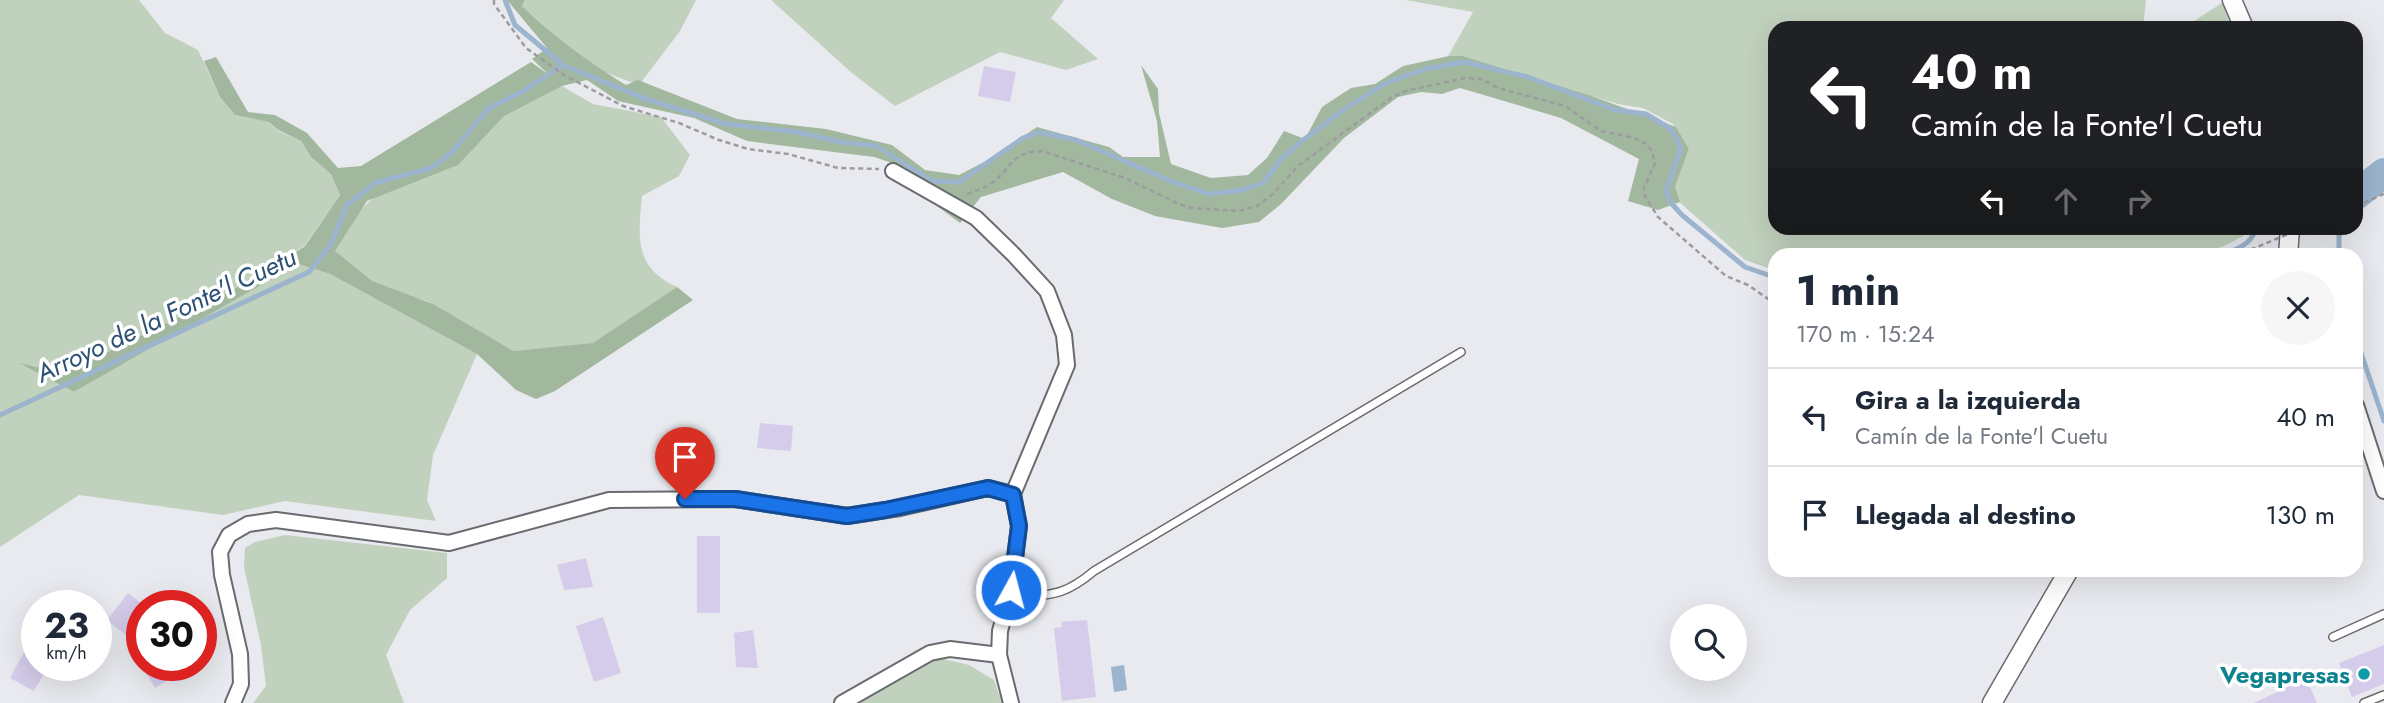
<!DOCTYPE html>
<html lang="es">
<head>
<meta charset="utf-8">
<style>
	body { margin:0; font-family:Jost,sans-serif; background:#f6f6f7; color:#1f2937; height:100vh; display:flex; flex-direction:column; font-size:26px; white-space:nowrap }
	* { box-sizing:border-box; margin:0 }
	p { font-size:23px; color:#747a83 }
	.icon { flex:none; width:38px; height:38px; fill:none; stroke:currentColor; stroke-width:2; stroke-linecap:round; stroke-linejoin:round }
	.map { position:relative; flex:1; overflow:hidden }
	.sheet { position:absolute; left:1768px; top:248px; width:595px; height:329px; display:flex; flex-direction:column; background:#fff; border-radius:21px; box-shadow:0 7px 28px #0002 }
	.sheet>* { flex:none }
	.hud { position:absolute; left:1768px; top:21px; width:595px; height:214px; border-radius:21px; box-shadow:0 7px 28px #0002; background:#202124; color:#fff; overflow:hidden }
	.fabs { position:absolute; left:1670px; top:604px; display:grid; gap:14px }
	.fabs a { display:grid; place-items:center; width:77px; height:77px; border-radius:50%; background:#fff; box-shadow:0 7px 28px #0002; font-size:35px }
	.speed { position:absolute; left:21px; top:590px; display:flex; gap:14px; font-size:35px; font-weight:700; text-align:center }
	.speed>* { display:grid; place-content:center; width:91px; height:91px; border-radius:50%; background:#fff; box-shadow:0 7px 28px #0002; line-height:1 }
	.speed small { font-size:18px; font-weight:400 }
	.speed .limit { border:10px solid #d22; background:#fff; color:#111 }
	.pin { position:absolute; display:grid; place-items:center; width:60px; height:60px; color:#fff; margin:-72px -30px; border-radius:50% 50% 50% 0; rotate:-45deg; box-shadow:0 0 7px #0007 }
	.pin .icon { rotate:45deg }
	.me { position:absolute; width:77px; margin:-38px; rotate:7deg; stroke-linejoin:round; filter:drop-shadow(0 0 5px #0008) }
	.turn { display:flex; align-items:center; gap:24px; height:147px; padding:0 28px; font-size:32px }
	.turn .icon { width:91px; height:91px; stroke-width:2.5 }
	.turn b { display:block; font-size:49px; line-height:60px }
	.lanes { display:flex; align-items:center; height:66px; padding:0 28px; background:#0003; justify-content:center; gap:35px; direction:ltr }
	.lanes .off { opacity:.35 }
	.round { display:grid; place-items:center; flex:none; width:74px; height:74px; border-radius:37px; background:#f6f6f7 }
	.headline { display:flex; align-items:center; justify-content:space-between; height:119px; padding:0 28px }
	h1 { font-size:42px; font-weight:700; line-height:52px }
	ul { padding:0; list-style:none }
	li { display:flex; align-items:center; gap:21px; height:98px; padding:0 28px; border-top:2px solid #e0e1e3 }
	li div { flex:1 }
	li b { display:block; font-size:26px }
	li em { font-style:normal }
	.map>svg:first-child { display:block }
	.green { fill:#c0d1bd }
	.forest { fill:#a2b89e }
	.water { fill:#9cb4cd }
	.lines { fill:none; stroke-linecap:round; stroke-linejoin:round }
	.stream { stroke:#9cb4cd; stroke-width:5 }
	.river { stroke:#9cb4cd; stroke-width:30 }
	.building { fill:#d5cceb }
	.service-casing { stroke:#6a6b6f; stroke-width:10 }
	.minor-casing { stroke:#6a6b6f; stroke-width:18 }
	.tertiary-casing { stroke:#6a6b6f; stroke-width:21 }
	.path { stroke:#9c9ca0; stroke-width:2.5; stroke-dasharray:5 3.5; stroke-linecap:butt }
	.service { stroke:#fff; stroke-width:7 }
	.minor { stroke:#fff; stroke-width:14 }
	.tertiary { stroke:#fff; stroke-width:18 }
	.path-bridge { stroke:#9c9ca0; stroke-width:2.5; stroke-dasharray:5 3.5; stroke-linecap:butt }
	.route-casing { stroke:#114b97; stroke-width:18 }
	.route { stroke:#1a73e8; stroke-width:12 }
	.culture-dot { fill:#0f9aa8; stroke:#fff; stroke-width:2.5 }
	.labels { text-anchor:middle; dominant-baseline:central; stroke-width:7; stroke-linejoin:round; paint-order:stroke }
	.culture-label { font-size:24px; font-weight:bold; fill:#0d838f; stroke:#fff; text-anchor:end }
	.water-label { font-size:26px; font-style:italic; fill:#2b5174; stroke:#fff }
</style>
</head>
<body>
<div class="map">
<svg width="2384" height="703" viewBox="0 0 2384 703">
	<rect width="100%" height="100%" fill="#e9eaef"/>
	<g class="green">
		<path d="M0,0H139L165,33L198,50L220,97L235,115L269,122L278,131L301,141L311,157L331,174L340,195L305,245L260,275L204,305L64,373L23,364L74,392L298,264L330,274L477,354L433,455L427,500L436,521L285,501L223,515L79,495L0,547Z"/>
		<path d="M525,0H696L680,31L639,85L588,66L522,6Z"/>
		<path d="M771,0H1064L1051,18L1098,59L1066,70L1000,52L895,106L852,73Z"/>
		<path d="M1406,0H2146L2143,28H1774V228H2250L2248,233C2219,250 2212,253 2179,248L2168,255L1774,256V270L1745,260L1677,200L1675,187L1689,149L1673,124L1643,108L1618,104L1463,56L1447,58L1473,12Z"/>
		<path d="M2222,3L2231,28H2183Z"/>
		<path d="M562,86L593,104L661,117L690,155L679,176L642,196C638,237 634,268 677,287L593,344L514,351L427,301L373,286L335,251L347,223L372,199L423,174L500,111Z"/>
		<path d="M285,535L447,553V578L410,610L386,655L404,703H253L266,686L261,645L244,567L245,548L255,542Z"/>
		<path d="M939,658L969,665L994,680L1002,703H860Z"/>
	</g>
	<path class="forest" d="M507,0H525L522,6C554,37 588,62 626,85L638,80L737,119L826,129L892,145L925,170L959,175L986,161L1037,127L1109,147L1123,157H1160L1157,121L1141,65L1158,89L1159,113L1171,164L1211,178L1248,175L1267,158L1284,131L1305,139L1322,107L1351,88L1375,84L1403,66L1449,56H1463L1589,95L1676,127L1689,149L1675,187L1680,202L1658,210L1628,201L1639,159L1561,118L1460,88L1442,94L1421,92L1398,97L1344,138L1281,204L1259,222L1222,228L1155,216L1112,199L1063,172L981,197L960,223L937,206L904,167L874,157L747,141L694,118L618,101L587,80L562,86L504,116L458,165L367,201L335,251L372,281L433,304L514,351L593,343L677,287L693,300L555,391L536,399L516,390L477,354L330,274L298,264L74,392L19,363L64,373L204,305L260,275L305,246L340,195L331,174L311,157L301,141L278,130L269,122L235,115L220,97L204,61L216,57L248,112L275,115L307,133L338,168L361,166L531,62L549,75L532,59L547,48Z"/>
	<path class="water" d="M1124,665L1127,690L1114,692L1111,667Z"/>
	<g class="lines">
		<g class="stream">
			<path d="M505,0L515,25L563,65L643,98L726,124L797,132L840,142L876,146L932,181L959,182L1023,138L1039,132L1076,140L1173,182L1209,194L1242,190L1263,183L1280,160L1302,141L1343,110L1386,83L1425,69L1464,62L1528,77L1615,110L1646,114L1671,129L1681,148L1666,191L1671,203L1682,215L1745,267L1774,277"/>
			<path d="M2219,256C2234,251 2252,245 2256,228"/>
			<path d="M2339,256V236L2342,228"/>
			<path d="M2356,338L2384,421"/>
			<path d="M0,415L309,272L330,246L347,205L375,183L431,168L450,154L489,108L520,93L563,65"/>
		</g>
		<path class="river" d="M2356,195L2384,173"/>
	</g>
	<g class="building">
		<path d="M984,66L1016,72L1010,102L978,96Z"/>
		<path d="M760,423L793,426L791,451L757,448Z"/>
		<rect x="697" y="536" width="23" height="77"/>
		<path d="M586,558L593,587L564,590L557,565Z"/>
		<path d="M128,593L142,604V639L137,644L107,620Z"/>
		<path d="M603,617L621,673L594,682L576,626Z"/>
		<path d="M1087,620L1096,697L1062,701L1054,628L1062,627L1061,622Z"/>
		<path d="M753,630L758,668L736,667L734,633Z"/>
		<path d="M31,639L37,642V665H49L34,691L10,678Z"/>
		<path d="M2384,645V684L2352,697L2339,663Z"/>
		<path d="M151,665H181L184,671L155,688L144,669Z"/>
		<path d="M2306,678L2317,703H2254Z"/>
	</g>
	<g class="lines">
		<g class="service-casing">
			<g id="service">
				<path d="M1009,599C1049,594 1062,598 1094,571L1461,352"/>
				<path d="M2333,637L2384,614"/>
				<path d="M2364,703L2384,695"/>
			</g>
		</g>
		<g class="minor-casing">
			<g id="minor">
				<path d="M893,171L976,218L1014,255L1047,291L1064,335L1067,365L1013,494L1019,526L1011,590L1000,631L999,655L1011,703"/>
				<path d="M2356,405L2384,491"/>
				<path d="M233,703L241,684L240,654L222,575L220,552L229,535L248,524L276,520L449,543L609,500L735,499L847,516L900,508L988,488L1013,494"/>
				<path d="M842,703L930,653L950,649L999,655"/>
			</g>
		</g>
		<g class="tertiary-casing">
			<g id="tertiary">
				<path d="M2232,0L2244,28"/>
				<path d="M2288,256L2290,228"/>
				<path d="M1992,703L2069,570"/>
			</g>
		</g>
		<g class="path">
			<path d="M494,0V4L526,48L564,75L623,106L679,123L719,140L748,149L788,154L838,168L879,169"/>
			<path d="M967,194C976,191 984,188 992,183C1013,167 1010,152 1042,151L1125,178L1179,204L1192,208L1239,211L1257,206L1273,194L1298,166L1391,98L1406,91L1465,78L1481,79L1498,88L1565,106L1601,131L1634,138L1646,144L1652,151L1655,163L1644,188L1645,196L1658,217L1726,276L1748,285L1774,303"/>
			<path d="M2356,206L2384,194"/>
		</g>
		<use href="#service" class="service"/>
		<use href="#minor" class="minor"/>
		<use href="#tertiary" class="tertiary"/>
		<path class="path-bridge" d="M2235,256L2303,228"/>
	</g>
	<g class="lines">
		<g class="route-casing">
			<path id="route" d="M685,499H735L847,516L885,510L988,488L1013,495L1019,526L1011,590"/>
		</g>
		<use href="#route" class="route"/>
	</g>
	<circle class="culture-dot" cx="2364" cy="674" r="7"/>
	<g class="labels">
		<g class="culture-label">
			<text x="2350" y="674">Vegapresas</text>
		</g>
		<g class="water-label">
			<text transform="translate(166 315) rotate(-25)">Arroyo de la Fonte'l Cuetu</text>
		</g>
	</g>
</svg>
<div class="fabs">
<a><svg class="icon" aria-label="search" viewBox="0 0 24 24"><circle cx="10" cy="10" r="6"/><path d="M15 15l6 6"/></svg></a>
</div>
<div class="speed"><div>23<small>km/h</small></div><div class="limit">30</div></div>
<div class="pin" style="left:685px;top:499px;background:#d93025"><svg class="icon" aria-label="arrive" viewBox="0 0 24 24"><path d="M6 21V4h12l-3 4 3 4H6"/></svg></div>
<svg class="me" style="left:1011px;top:590px" viewBox="-20 -20 40 40"><circle r="17" fill="#1a73e8" stroke="#fff" stroke-width="3"/><path d="M0-11L8 9 0 5-8 9z" fill="#fff"/></svg>
<div class="hud">
<div class="turn"><svg class="icon" aria-label="left" viewBox="0 0 24 24"><path d="M17 20v-9H6M10 6l-5 5 5 5"/></svg><div><b>40 m</b>Camín de la Fonte'l Cuetu</div></div>
<div class="lanes"><svg class="icon" aria-label="left" viewBox="0 0 24 24"><path d="M17 20v-9H6M10 6l-5 5 5 5"/></svg><svg class="icon off" aria-label="ahead" viewBox="0 0 24 24"><path d="M12 20V5M6 11l6-6 6 6"/></svg><svg class="icon off" aria-label="right" viewBox="0 0 24 24"><path d="M7 20v-9h11M14 6l5 5-5 5"/></svg></div>
</div>
<section class="sheet">
<div class="headline"><div><h1>1 min</h1><p>170 m · 15:24</p></div><a class="round"><svg class="icon" aria-label="close" viewBox="0 0 24 24"><path d="M6 6l12 12M18 6L6 18"/></svg></a></div>
<ul>
<li><svg class="icon" aria-label="left" viewBox="0 0 24 24"><path d="M17 20v-9H6M10 6l-5 5 5 5"/></svg><div><b>Gira a la izquierda</b><p>Camín de la Fonte'l Cuetu</p></div><em>40 m</em></li>
<li><svg class="icon" aria-label="arrive" viewBox="0 0 24 24"><path d="M6 21V4h12l-3 4 3 4H6"/></svg><div><b>Llegada al destino</b></div><em>130 m</em></li>
</ul>
</section>
</div>
</body>
</html>
